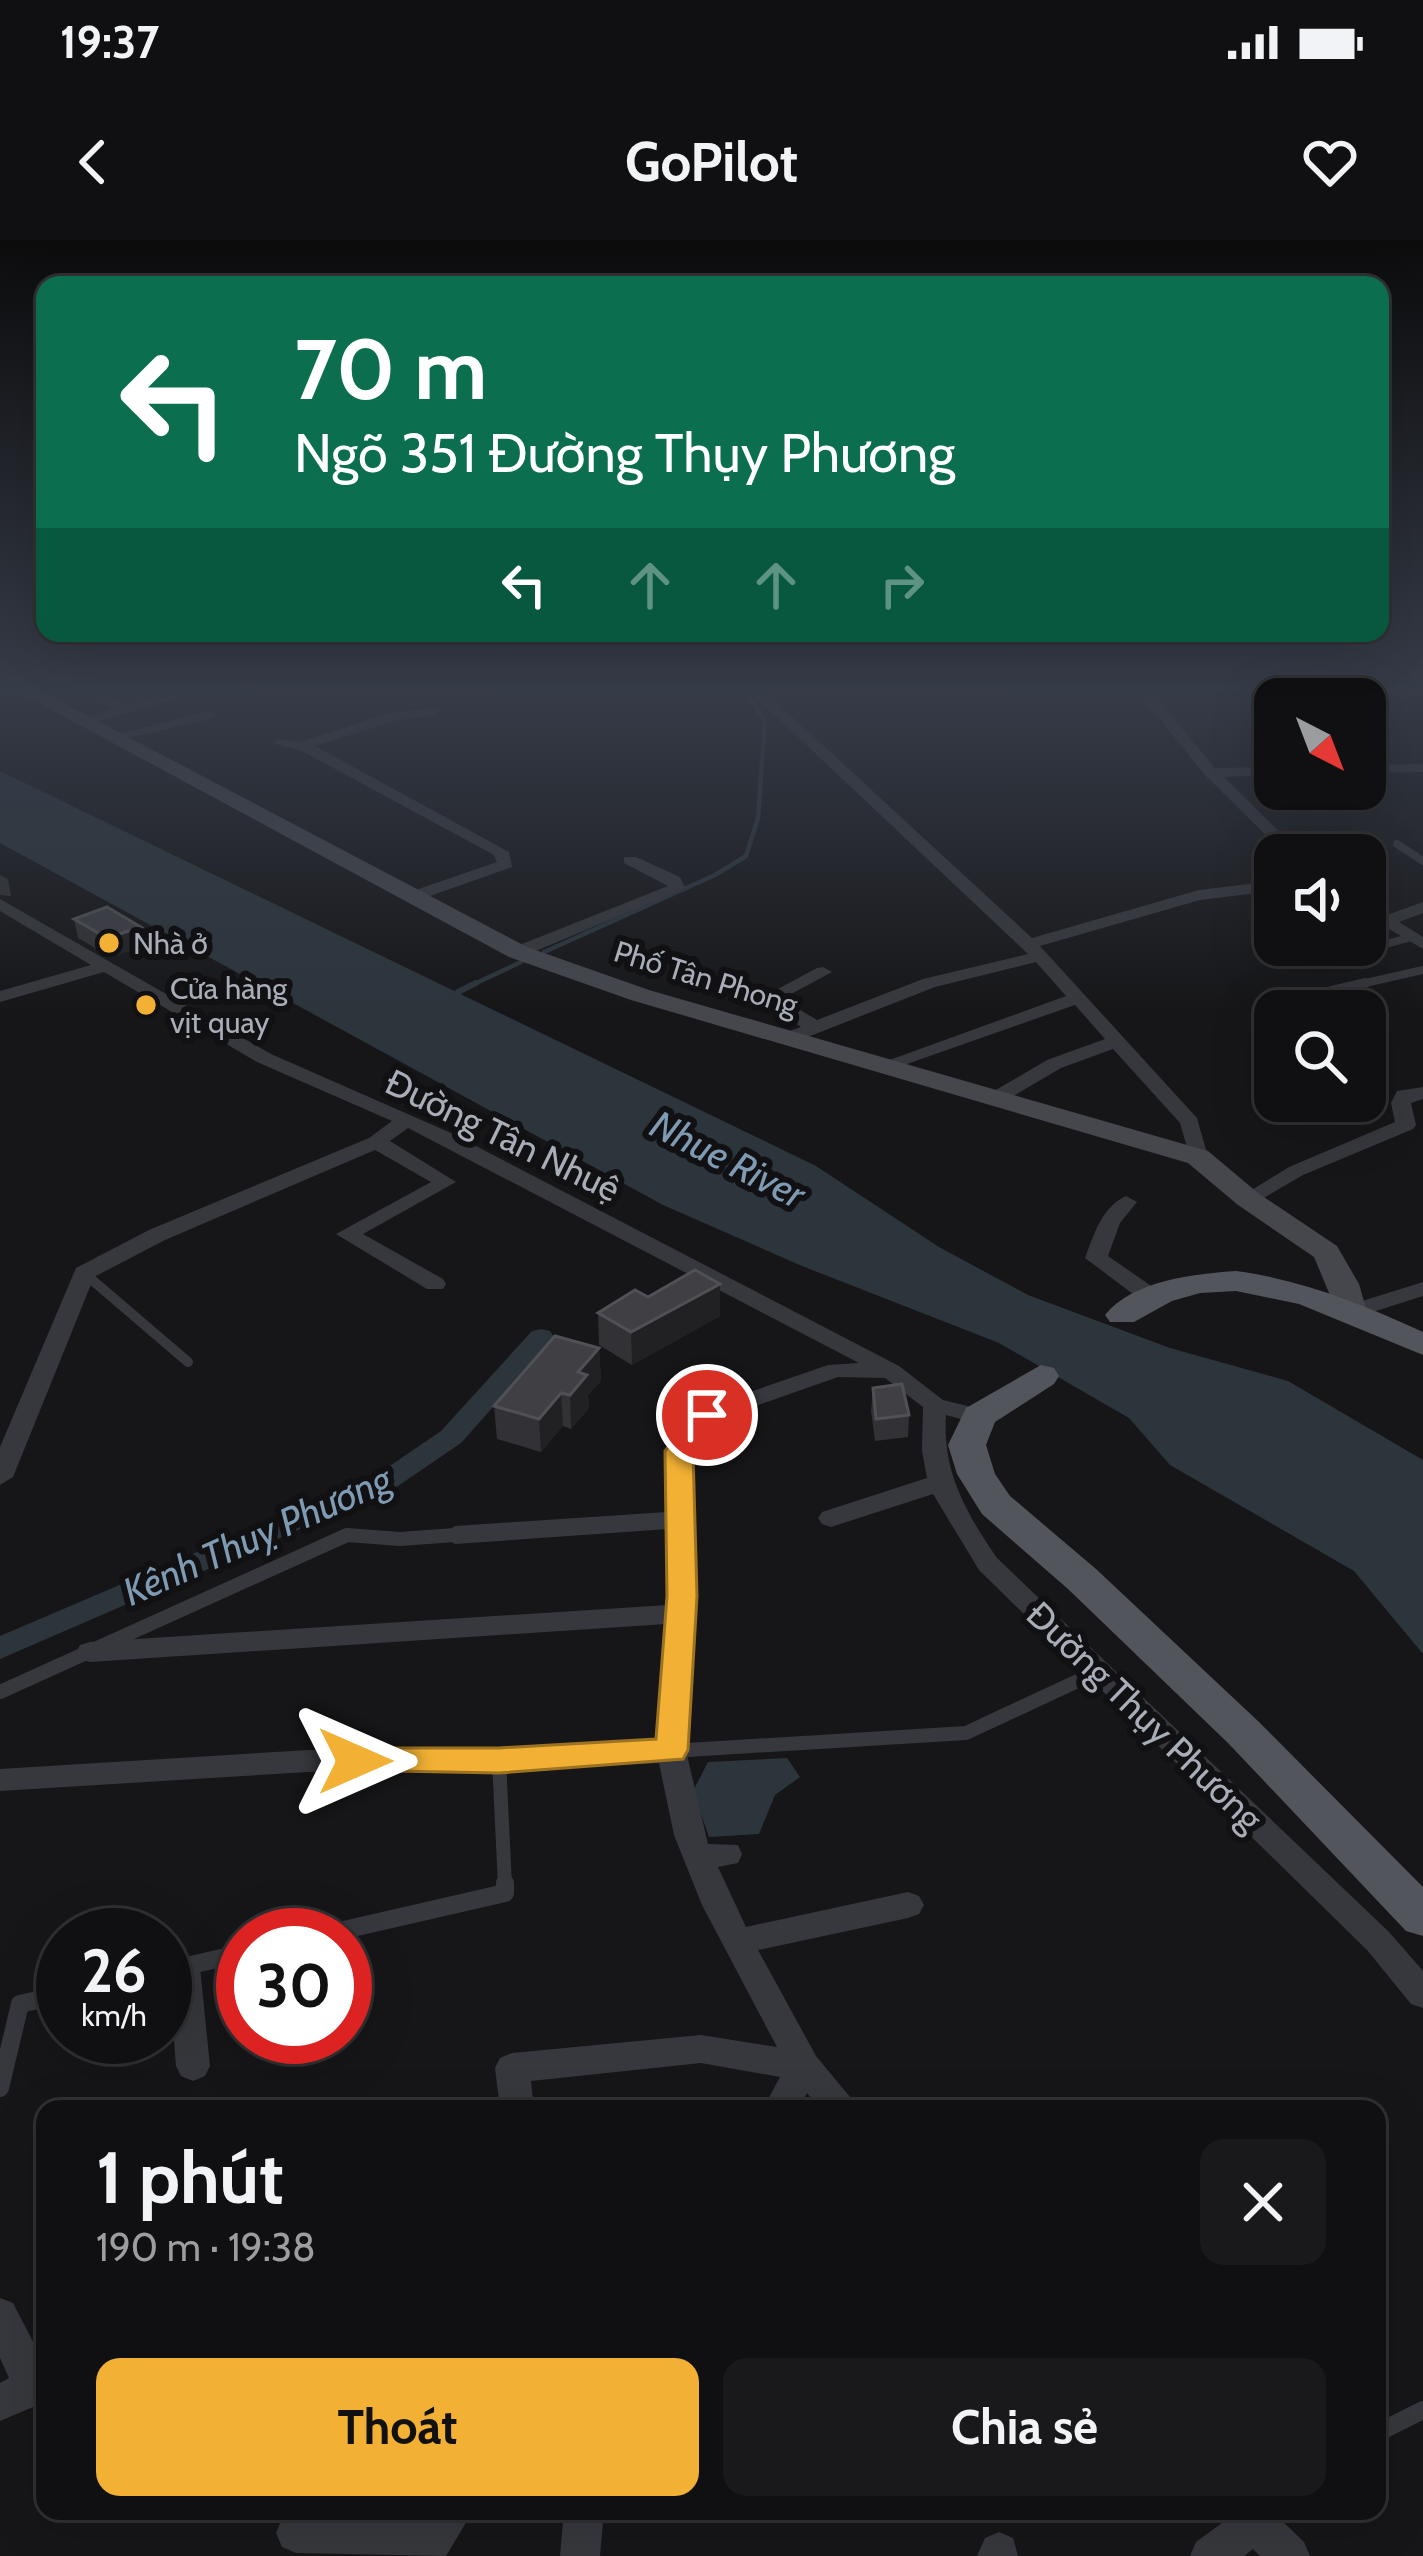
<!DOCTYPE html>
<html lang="vi">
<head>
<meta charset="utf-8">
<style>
	body { margin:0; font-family:Cabin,sans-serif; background:#19191b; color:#f1f3f6; height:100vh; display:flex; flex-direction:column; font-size:45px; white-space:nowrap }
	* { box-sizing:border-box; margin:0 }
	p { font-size:39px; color:#9c9d9f }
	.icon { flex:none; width:66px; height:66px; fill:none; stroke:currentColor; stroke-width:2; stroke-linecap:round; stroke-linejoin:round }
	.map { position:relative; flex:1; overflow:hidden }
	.side { position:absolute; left:36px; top:1860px; width:1350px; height:420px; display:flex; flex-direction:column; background:#101012; border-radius:24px; box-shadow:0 12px 48px #0002,0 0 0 3px #303032 }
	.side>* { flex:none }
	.guide { position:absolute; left:36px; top:36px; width:1353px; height:366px; border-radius:24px; box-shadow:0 12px 48px #0002,0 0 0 3px #303032; background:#0b6e4f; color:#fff; overflow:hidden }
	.needle { width:78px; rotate:138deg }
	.controls { position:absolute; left:1254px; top:438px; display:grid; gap:24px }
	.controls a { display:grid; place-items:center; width:132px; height:132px; border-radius:24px; background:#101012; box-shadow:0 12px 48px #0002,0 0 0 3px #303032; font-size:60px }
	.speed { position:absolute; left:36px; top:1668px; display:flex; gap:24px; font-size:60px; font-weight:700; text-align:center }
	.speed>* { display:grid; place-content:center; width:156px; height:156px; border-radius:50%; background:#101012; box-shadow:0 12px 48px #0002,0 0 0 3px #303032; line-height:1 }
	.speed small { font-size:30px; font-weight:400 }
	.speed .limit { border:18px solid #d22; background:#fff; color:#111 }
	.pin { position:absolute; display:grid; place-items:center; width:102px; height:102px; color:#fff; margin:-51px; border:6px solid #fff; border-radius:50%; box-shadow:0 3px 12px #0007 }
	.me { position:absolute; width:132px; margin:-66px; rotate:90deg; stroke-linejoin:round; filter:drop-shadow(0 0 9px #0008) }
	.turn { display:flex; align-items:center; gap:42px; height:252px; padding:0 60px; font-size:54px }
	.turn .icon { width:156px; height:156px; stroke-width:2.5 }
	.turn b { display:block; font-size:84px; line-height:102px }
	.lanes { display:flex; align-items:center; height:114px; padding:0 60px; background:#0003; justify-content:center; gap:60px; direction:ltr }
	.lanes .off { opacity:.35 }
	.round { display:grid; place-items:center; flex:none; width:126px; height:126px; border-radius:24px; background:#19191b }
	.summary { display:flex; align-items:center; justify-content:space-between; height:204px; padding:0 60px }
	h1 { font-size:72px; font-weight:700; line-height:90px }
	.action { display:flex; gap:24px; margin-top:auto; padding:24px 60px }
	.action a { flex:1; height:138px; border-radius:24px; background:#f2b134; color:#111; font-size:48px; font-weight:700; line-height:138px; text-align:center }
	.action a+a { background:#19191b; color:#f1f3f6 }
	.status { display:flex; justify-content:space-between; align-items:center; height:84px; padding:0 60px; background:#101012; direction:ltr }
	.status svg { height:33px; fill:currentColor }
	header { display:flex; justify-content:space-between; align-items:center; height:156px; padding:0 60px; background:#101012; font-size:54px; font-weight:700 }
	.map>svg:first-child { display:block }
	.water { fill:#2c353c }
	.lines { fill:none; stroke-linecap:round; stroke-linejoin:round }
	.stream-far1 { stroke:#2c353c; stroke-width:4.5 }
	.stream { stroke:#2c353c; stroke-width:6 }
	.canal { fill:#2c353c; fill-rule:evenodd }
	.lane-far3 { stroke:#37383d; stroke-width:8 }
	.lane-far2 { stroke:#37383d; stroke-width:10 }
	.lane-far1 { stroke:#37383d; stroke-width:14 }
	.lane { stroke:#37383d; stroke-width:18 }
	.street { fill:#37383d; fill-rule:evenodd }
	.secondary { fill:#45474d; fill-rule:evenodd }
	.primary { fill:#53555c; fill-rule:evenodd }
	.wall { fill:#323236 }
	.shaded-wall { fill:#212124 }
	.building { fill:#3f3f44; stroke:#4f5156; stroke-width:3 }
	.route { fill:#f2b134; stroke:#9d7322; stroke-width:3 }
	.poi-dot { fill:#f2b134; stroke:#111113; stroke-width:4.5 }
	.labels { text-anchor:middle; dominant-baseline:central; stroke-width:12; stroke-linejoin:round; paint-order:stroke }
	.far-poi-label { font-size:30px; fill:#a8adb8; stroke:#111113; text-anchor:start }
	.far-street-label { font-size:30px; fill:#a8adb8; stroke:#111113 }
	.street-label { font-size:36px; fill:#a8adb8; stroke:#111113 }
	.water-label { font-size:39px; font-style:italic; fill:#7f9bb3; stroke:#111113 }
</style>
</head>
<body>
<div class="status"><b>19:37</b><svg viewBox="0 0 49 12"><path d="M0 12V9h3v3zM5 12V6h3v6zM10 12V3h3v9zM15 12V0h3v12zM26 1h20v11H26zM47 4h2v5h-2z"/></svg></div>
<header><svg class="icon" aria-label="back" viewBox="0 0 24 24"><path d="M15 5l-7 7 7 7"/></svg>GoPilot<svg class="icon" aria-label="heart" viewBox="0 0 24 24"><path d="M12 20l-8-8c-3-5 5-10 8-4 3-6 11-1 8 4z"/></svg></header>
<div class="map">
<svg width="1423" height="2316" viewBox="0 0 1423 2316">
	<rect width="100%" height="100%" fill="#161618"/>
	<g class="water">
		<path d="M0,531L816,926L939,1007L1028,1055L1170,1108L1288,1141L1423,1220V1414L1354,1331L1170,1225L1129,1178L999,1103L802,1026L663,965L0,603Z"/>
		<path d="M787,1518L800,1537L775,1555L759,1594L709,1597L693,1551L708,1522Z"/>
	</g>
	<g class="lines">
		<g class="stream-far1">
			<path d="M544,712L715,635L746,616L758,578L765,481L745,449"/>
			<path d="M470,746L521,722"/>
		</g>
		<path class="stream" d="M458,752L476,743"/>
		<path class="canal" d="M541,1089L550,1091L554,1097L550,1103L461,1203L395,1248L0,1419V1396L375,1236L441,1191L532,1091Z"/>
		<g class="lane-far3">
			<path d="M1397,604L1423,621"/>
			<path d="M1352,713L1412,697"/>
			<path d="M1352,746L1423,730"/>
		</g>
		<g class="lane-far2">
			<path d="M1331,751L1365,743"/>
			<path d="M84,1033L188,1122"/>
		</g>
		<g class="lane-far1">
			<path d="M0,1452L347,1295L400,1299L455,1295"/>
			<path d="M671,1511L966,1493L1097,1432"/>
			<path d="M499,1520L505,1646"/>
		</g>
		<g class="lane">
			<path d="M322,1695L505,1653V1643"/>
			<path d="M165,1731L243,1713"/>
			<path d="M0,1848L20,1764L63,1754"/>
			<path d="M1377,2193L1423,2170"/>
		</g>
		<g class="street">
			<path d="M78,449H96L128,465L177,452L184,456L83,486L76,482L78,479L114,469Z"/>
			<path d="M747,449H762L1032,698L1199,650L1275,641V651L1200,660L1040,706L1197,878L1208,917L1205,921H1191L1180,883L1113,809L1061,828L1003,862H989V854L1047,820L1105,799L1075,765L890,830L883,832L873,826L1066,756L1036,722L935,747L795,802H781V794L801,787L759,759L817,728L823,727L832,732L782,759L817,780L923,739L1028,714Z"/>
			<path d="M1135,449H1149L1215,528L1275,527V535L1224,537L1303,615H1286L1206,536Z"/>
			<path d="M433,468L438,469V475L397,480L315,506L509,612L512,627L413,662L405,657L407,653L497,622L494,615L302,511L273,503L280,499L299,502L390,473Z"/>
			<path d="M210,471L217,475L215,478L114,501L107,497Z"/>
			<path d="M1423,524V532L1365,533V525Z"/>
			<path d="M624,617H636L680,637L685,648L524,716H512V708L668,646L624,623Z"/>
			<path d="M0,659L271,814L451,893L899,1126L943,1160L988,1171L991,1176L988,1181L979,1184L946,1175C942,1231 966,1273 997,1318L1389,1692L1423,1731V1768L1411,1764L1367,1710L979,1330L933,1254L831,1287L822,1284L818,1278L822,1272L927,1238L922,1211L923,1167L885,1138L838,1137L716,1180L691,1212L695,1356L686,1511L708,1604L738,1605L742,1614L738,1623L718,1627L746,1687L908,1652L919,1656L924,1665L919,1674L908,1678L758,1710L816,1816L860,1869H821L807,1853L798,1869H763L780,1837L701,1823L531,1841L534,1869H500L495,1828L500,1818L512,1813L701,1795L777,1807L702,1665L674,1595L659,1523L499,1531L308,1532L0,1551V1529L308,1510L499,1509L657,1501L666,1384L90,1422L80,1419L76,1412L80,1405L90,1402L668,1365V1289L455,1304L442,1295L455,1286L667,1272V1211L698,1170L828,1125L859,1123L408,888L390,901L456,942L363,994L443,1039L446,1044L443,1049H427L336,994L431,942L375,910L165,1000L94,1037L13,1237L0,1245V1207L76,1028L149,990L369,898L392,881L257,822L104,732L0,762V751L91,725L0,671Z"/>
			<path d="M1423,662V673L1399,682L1423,697V709L1365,675V663L1387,675Z"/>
			<path d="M1423,847V859L1411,863L1416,885L1413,889L1303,935L1255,963L1248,965L1237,959L1289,927L1395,882L1391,863L1397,851Z"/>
			<path d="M1126,956L1137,962L1120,983L1108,1016L1157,1050L1160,1055L1157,1060H1141L1085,1018C1094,994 1102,967 1126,956Z"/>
			<path d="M1423,1042V1056L1351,1079L1340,1072L1343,1067Z"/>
			<path d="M184,1714L195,1718L200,1727L210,1826L205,1836L193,1841L181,1836L176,1826L168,1727L173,1718Z"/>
			<path d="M0,2058L13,2063L45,2125V2162L0,2181V2143L9,2138L0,2118Z"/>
			<path d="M429,2271H473L446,2316L296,2313L282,2307L276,2293L282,2279L296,2273L421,2282Z"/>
			<path d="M564,2271H604L600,2316H560Z"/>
			<path d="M1222,2271H1272L1304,2302L1310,2316H1260L1253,2309L1244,2316H1190L1196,2302L1226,2280Z"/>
			<path d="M999,2292L1013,2298L1018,2316H977L985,2298Z"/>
		</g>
		<path class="secondary" d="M13,449H37L527,707L649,750L1208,911L1258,953L1337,1006L1359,1044L1367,1072L1362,1079H1340L1314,1017L1238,965L1188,923L631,760L509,717Z"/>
		<g class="primary">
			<path d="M1236,1031C1303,1040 1362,1064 1423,1092V1115L1299,1064L1236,1051L1200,1053L1172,1061L1134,1082H1110L1105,1075C1133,1040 1195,1034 1236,1031Z"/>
			<path d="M1041,1125L1054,1128L1059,1136L1054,1144L995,1182L986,1205L995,1234L1010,1256L1096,1329L1259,1482L1423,1647V1696L1406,1691L1229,1504L1068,1349L982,1274L957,1234L948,1205L966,1168Z"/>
		</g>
	</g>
	<g class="wall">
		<path d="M0,635L8,639L11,656L0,655Z"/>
		<path d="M74,679L144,706L111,717L78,698Z"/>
		<path d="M720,1044V1076L632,1125L599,1105L598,1073L648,1057Z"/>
		<path d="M599,1108L601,1141L588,1155L589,1168L571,1189L563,1186L541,1212L497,1199L494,1166Z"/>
		<path d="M873,1148L909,1175L908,1197L875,1201L871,1171Z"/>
	</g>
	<g class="shaded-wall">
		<path d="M141,687L144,706L111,717L107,698Z"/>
		<path d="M720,1044V1076L632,1125L631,1092Z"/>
		<path d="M599,1108L601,1141L588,1155L589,1168L571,1189L570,1155L578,1132Z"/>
		<path d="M561,1153L563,1186L541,1212L539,1179Z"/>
	</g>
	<g class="building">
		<path d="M107,667L141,687L107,698L74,679Z"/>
		<path d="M695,1030L720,1044L631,1092L598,1073L635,1050L648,1057Z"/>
		<path d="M555,1096L599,1108L578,1132L587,1135L570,1155L561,1153L539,1179L494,1166Z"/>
		<path d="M902,1144L909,1175L876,1179L873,1148Z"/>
	</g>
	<linearGradient id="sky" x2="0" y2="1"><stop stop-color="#0c0c0d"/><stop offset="0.58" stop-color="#363c48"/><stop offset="1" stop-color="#363c48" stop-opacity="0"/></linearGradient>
	<rect width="1423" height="774" fill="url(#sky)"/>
	<path class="route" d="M707,1167L721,1175L693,1212L697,1356L688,1510L683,1519L499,1533L343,1530L339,1521L343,1512L355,1508H499L656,1499L667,1356L665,1211L697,1169Z"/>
	<g class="poi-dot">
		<circle cx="109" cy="703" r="12"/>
		<circle cx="146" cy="765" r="12"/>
	</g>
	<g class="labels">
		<g class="far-poi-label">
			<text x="133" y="703">Nhà ở</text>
			<text x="170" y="748">Cửa hàng<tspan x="170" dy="34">vịt quay</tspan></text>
		</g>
		<g class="far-street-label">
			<text transform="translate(706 738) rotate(17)">Phố Tân Phong</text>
		</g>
		<g class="street-label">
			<text transform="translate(503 895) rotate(26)">Đường Tân Nhuệ</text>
			<text transform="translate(1145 1476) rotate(44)">Đường Thụy Phương</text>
		</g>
		<g class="water-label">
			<text transform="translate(728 919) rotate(27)">Nhue River</text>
			<text transform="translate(257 1295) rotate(-24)">Kênh Thuỵ Phương</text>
		</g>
	</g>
</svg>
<div class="controls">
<a><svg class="needle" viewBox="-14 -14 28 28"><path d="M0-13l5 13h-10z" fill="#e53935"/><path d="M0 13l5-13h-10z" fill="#9c9d9f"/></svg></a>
<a><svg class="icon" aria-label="sound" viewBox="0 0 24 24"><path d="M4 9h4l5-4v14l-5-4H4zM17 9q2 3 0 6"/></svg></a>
<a><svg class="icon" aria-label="search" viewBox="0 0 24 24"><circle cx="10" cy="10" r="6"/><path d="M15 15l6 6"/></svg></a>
</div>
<div class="speed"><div>26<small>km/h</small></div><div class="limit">30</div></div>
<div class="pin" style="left:707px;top:1175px;background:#d93025"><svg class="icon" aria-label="arrive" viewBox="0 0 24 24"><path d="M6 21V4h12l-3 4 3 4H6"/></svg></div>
<svg class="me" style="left:355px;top:1521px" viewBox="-20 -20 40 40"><path d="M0-17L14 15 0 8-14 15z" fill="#f2b134" stroke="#fff" stroke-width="4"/></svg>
<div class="guide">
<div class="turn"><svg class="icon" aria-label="left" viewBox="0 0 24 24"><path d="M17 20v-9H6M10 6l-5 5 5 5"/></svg><div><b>70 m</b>Ngõ 351 Đường Thụy Phương</div></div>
<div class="lanes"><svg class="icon" aria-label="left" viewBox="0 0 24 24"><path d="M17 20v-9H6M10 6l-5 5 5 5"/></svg><svg class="icon off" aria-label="ahead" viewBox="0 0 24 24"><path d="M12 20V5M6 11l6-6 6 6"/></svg><svg class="icon off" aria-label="ahead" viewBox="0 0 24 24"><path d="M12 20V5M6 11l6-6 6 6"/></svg><svg class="icon off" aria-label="right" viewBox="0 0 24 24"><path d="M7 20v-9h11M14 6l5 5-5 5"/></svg></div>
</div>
<section class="side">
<div class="summary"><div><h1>1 phút</h1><p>190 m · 19:38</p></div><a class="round"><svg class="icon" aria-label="close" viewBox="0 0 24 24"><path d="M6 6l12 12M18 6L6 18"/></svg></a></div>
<div class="action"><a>Thoát</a><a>Chia sẻ</a></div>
</section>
</div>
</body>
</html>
